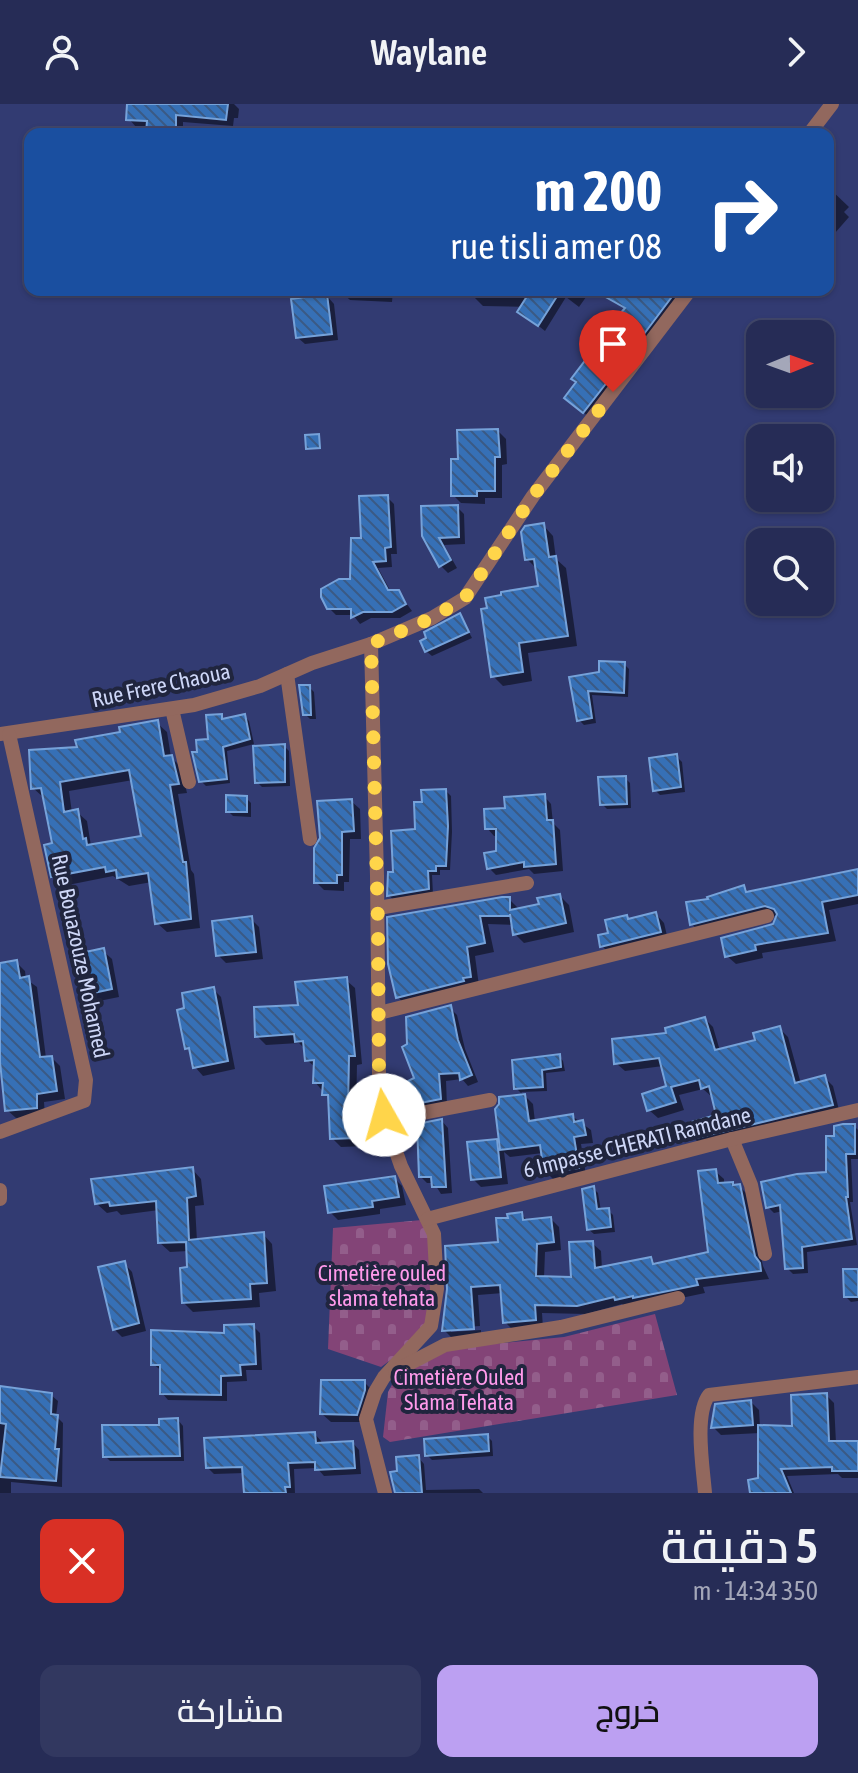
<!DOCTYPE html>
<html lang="ar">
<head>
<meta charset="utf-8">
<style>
	body { margin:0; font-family:"Asap Condensed",Cairo,sans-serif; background:#323860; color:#f1f3f6; direction:rtl; height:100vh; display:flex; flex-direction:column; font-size:30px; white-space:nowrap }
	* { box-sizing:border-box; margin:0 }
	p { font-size:26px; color:#a4a7b9 }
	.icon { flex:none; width:44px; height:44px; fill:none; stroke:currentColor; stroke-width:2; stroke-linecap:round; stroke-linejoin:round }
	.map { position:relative; height:1389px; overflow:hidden; direction:ltr }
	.sheet { display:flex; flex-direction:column; background:#262c56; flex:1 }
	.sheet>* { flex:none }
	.hud { position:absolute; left:24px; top:24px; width:810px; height:168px; border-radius:16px; box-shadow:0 2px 6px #0004,0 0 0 2px #42486c; direction:rtl; background:#1a4fa0; color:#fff; overflow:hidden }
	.needle { width:52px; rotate:89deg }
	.controls { position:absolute; left:746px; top:216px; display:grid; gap:16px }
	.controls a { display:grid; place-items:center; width:88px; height:88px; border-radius:16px; background:#262c56; box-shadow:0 2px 6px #0004,0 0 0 2px #42486c; font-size:40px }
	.pin { position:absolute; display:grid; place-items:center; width:68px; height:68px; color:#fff; margin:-82px -34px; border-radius:50% 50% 50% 0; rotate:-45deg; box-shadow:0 0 8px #0007 }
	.pin .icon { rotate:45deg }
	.me { position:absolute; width:88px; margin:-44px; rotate:353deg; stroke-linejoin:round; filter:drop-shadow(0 0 6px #0008) }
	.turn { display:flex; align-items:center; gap:28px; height:168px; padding:0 40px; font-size:36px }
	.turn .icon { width:104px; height:104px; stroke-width:2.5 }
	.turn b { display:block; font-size:56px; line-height:68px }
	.round { display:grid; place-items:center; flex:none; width:84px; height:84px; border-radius:16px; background:#323860 }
	.headline { display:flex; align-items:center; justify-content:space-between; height:136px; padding:0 40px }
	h1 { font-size:48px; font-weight:600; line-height:60px }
	.cta { display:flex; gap:16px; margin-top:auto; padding:16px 40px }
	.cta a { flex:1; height:92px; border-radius:16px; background:#bca0f2; color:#111; font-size:32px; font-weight:600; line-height:92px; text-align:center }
	.cta a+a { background:#323860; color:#f1f3f6 }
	header { display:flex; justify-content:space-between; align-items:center; height:104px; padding:0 40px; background:#262c56; font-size:36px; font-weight:600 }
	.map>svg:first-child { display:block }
	.cemetery { fill:url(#cemetery-stones) }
	.shadow { fill:#0007; fill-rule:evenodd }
	.building { fill:url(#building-back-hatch); stroke:#76a2d9; stroke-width:2; fill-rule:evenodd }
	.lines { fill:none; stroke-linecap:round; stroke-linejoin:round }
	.minor { stroke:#92685e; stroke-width:14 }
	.route { stroke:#ffd54a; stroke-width:14; stroke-dasharray:0 25.2 }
	.labels { text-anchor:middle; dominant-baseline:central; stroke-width:8; stroke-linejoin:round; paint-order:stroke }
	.street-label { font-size:22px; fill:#cdd6f7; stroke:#20253e }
	.park-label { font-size:22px; fill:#ff9aeb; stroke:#20253e }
</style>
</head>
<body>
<header><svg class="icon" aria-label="forward" viewBox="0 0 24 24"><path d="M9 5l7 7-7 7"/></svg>Waylane<svg class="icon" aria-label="person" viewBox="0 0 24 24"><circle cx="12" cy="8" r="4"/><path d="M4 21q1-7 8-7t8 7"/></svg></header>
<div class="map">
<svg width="858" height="1389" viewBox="0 0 858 1389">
	<defs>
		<pattern id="cemetery-stones" width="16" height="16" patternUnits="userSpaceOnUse" patternTransform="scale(2)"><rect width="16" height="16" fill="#834477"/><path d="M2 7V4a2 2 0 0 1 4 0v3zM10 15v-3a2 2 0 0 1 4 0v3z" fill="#935e8b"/></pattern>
		<pattern id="building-back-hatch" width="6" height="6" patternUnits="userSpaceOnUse" patternTransform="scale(2)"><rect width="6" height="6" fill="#3670b6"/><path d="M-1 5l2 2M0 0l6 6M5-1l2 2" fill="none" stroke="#3a5a85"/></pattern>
	</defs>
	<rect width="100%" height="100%" fill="#323b72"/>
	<g class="cemetery">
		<path d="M422,1116L431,1132L435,1186L429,1220L410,1242L381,1263L328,1245L333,1124Z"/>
		<path d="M655,1210L677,1291L390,1338L383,1333L388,1288L394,1277L441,1245L564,1233Z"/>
	</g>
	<g class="shadow">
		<path d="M129,0H234L239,5L238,14H234L233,22L183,18V30H150L149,23H136L129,15Z"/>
		<path d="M828,83L849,103L844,108L849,113L828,137Z"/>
		<path d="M291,186H318V194L327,192L334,200L338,236L305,240L297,233Z"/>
		<path d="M393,186L392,198L350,196L340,187Z"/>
		<path d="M473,186H527L538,196L545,186H627L618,201L591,186L579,203L566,193L545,227L526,212L532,203L483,202L473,192Z"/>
		<path d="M642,186H702L692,190L641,240L608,280L617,289L595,318L566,294Z"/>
		<path d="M498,327L506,335L507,360L502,361V394H485V400L461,399L453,391L460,357Z"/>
		<path d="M387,393L394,400L397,450H391L392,463L378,464L391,488H398L412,507L400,514H371L360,520L353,511H336L329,504L352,477L364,436Z"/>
		<path d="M457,403L464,410L465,440L444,441L457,464L448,469L441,462L424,432Z"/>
		<path d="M543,421L553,432L556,455L566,464L577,542L528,549L532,577L503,582L493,572L541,484L537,465L527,455Z"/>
		<path d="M460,511L472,534L432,552L426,547Z"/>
		<path d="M624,560L629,565L628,593L592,591L596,619L584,621L579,616L572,574L601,569Z"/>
		<path d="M309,583L314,588L316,615H310L305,610Z"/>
		<path d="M221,612L226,616L245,613L249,617L254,640L227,647L230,679L206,682L201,677L210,637Z"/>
		<path d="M157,619L167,628L171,653L181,663L187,689L178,690L191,766L194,770L200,824L167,828L157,819L152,778L129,782L113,772L63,782L53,772L54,741L43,693L33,684L79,645ZM133,676L144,734L91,742L87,717L77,708L72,709L69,687Z"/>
		<path d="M284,642L289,647L290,682L262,683L257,678Z"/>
		<path d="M676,652L682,658L685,688L660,691L655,686Z"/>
		<path d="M625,674L630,679L631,704L607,705L602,700Z"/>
		<path d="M446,687L451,692L452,728L450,766H440V771H432L433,790L394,796L389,792L395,769L418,727L424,700Z"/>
		<path d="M544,692L551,700L553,719L560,726L563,767L534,770L529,765L496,771L489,764L498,749V732H494L487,724L507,706Z"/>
		<path d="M246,694L251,699V713L233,712L228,707Z"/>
		<path d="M351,697L360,705L361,735H350L349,778H344V787L324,786L316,778Z"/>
		<path d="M858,767V800L829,806L836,837L762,849L763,854L736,860L727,852L775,821L779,811L700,829L692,820L710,797L744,783L750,789Z"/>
		<path d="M560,792L569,801L574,828L524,839L515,830L514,821L488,820L494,848L475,852L479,882L407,903L398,893L390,860L509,795L520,806L541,802Z"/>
		<path d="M656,810L664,819L668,836L610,850L602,842L626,813L630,816Z"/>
		<path d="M251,815L259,823L263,855L226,859L218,851Z"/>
		<path d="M103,847L112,855L119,893L94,898L86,890Z"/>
		<path d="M16,858L25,867L26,875L37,883L46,954H52L60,962L65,995L44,998L45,1012L16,1014L7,1006L0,966V861Z"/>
		<path d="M346,876L355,884L362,960L357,961L356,1008L364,1016L365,1042L341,1043L332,1034L330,996L315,978L316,964L307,956L306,946L299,939L266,941L257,932L300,902Z"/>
		<path d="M213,885L221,893L235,965L203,972L195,963L192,949L187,944V906Z"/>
		<path d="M450,904L457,911L465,945L478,978L468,982L462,975L446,977L447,1002L424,1006L417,999V975Z"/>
		<path d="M705,915L713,923L720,947L758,937L779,924L788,933L801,980L824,973L833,982L840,1010L703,1043L694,1034L719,1012L714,992H711L703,985L679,991L684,1006L658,1014L649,1006L669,984L663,962L625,967L616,959L668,930Z"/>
		<path d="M559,952L563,957L565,967L546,969L547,987L521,988L533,1000L535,1018L572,1012L591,1026L593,1039L581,1040L586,1071L554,1076L546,1068L543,1049L510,1053L504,1048L508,1080L481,1083L473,1075L496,1037L502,1043L524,992L516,984Z"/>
		<path d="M442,1017L448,1024L452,1089L441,1090L434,1079H427L421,1073Z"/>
		<path d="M854,1022L858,1026V1055H851L853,1098H850L857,1141L807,1148L808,1169L793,1170L787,1164L783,1107L774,1109L768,1103L828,1070L836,1034Z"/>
		<path d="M192,1065L201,1075L204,1101L195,1102L197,1137L263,1130L272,1140L276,1187L259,1189L260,1203L193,1208L184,1199L190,1165L188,1147L170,1148L160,1139L159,1106L121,1111L117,1107L107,1109L97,1100Z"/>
		<path d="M715,1067L724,1075V1080L739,1082L747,1090L763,1162L769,1175L703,1183L705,1189L643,1202L625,1203L622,1200L586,1210L542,1209L543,1224L514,1227L505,1218L503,1189L478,1191L480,1222L451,1224V1228L481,1226V1232L452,1234L444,1226L449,1185L500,1140L510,1116L521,1110L528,1117L551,1115L559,1123L561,1146L545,1148L544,1174L573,1175L592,1139L601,1147L602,1165L651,1155L657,1161L710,1150Z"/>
		<path d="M394,1074L402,1082L406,1101L380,1105V1110L338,1116L330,1108Z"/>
		<path d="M593,1084L598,1089L601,1107L608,1106L613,1111L615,1128L594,1130L588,1125Z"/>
		<path d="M124,1159L132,1168L146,1227L122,1233L114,1225Z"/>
		<path d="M858,1167V1197L851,1198L846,1193Z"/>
		<path d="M253,1222L260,1229L262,1266H246L247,1277L227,1278V1297L168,1296L162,1289V1267L153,1260Z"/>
		<path d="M364,1278L373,1287L365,1318H331L322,1310Z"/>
		<path d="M0,1285L51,1291L58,1297L56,1312L63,1319L62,1383L11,1378V1389H0Z"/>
		<path d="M826,1291L834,1299L836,1339H858V1374H842L838,1370L787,1372L794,1389H752L760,1376V1329L721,1331L713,1323L751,1298L759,1306L760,1323L794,1324Z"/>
		<path d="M178,1316L183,1322L184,1357H110L105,1352Z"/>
		<path d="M315,1330L321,1337L322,1341L353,1339L359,1346L361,1370L324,1372L317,1364L294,1365L295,1389H256L245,1369L214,1370L208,1364Z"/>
		<path d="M487,1332L492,1337L493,1352L432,1356L427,1351Z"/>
		<path d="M418,1353L424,1360L426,1386L479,1385L483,1389H398L399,1368Z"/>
	</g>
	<g class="building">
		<path d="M127,0H228L226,16L176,11V30L146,29L147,17L126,16Z"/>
		<path d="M531,186H561L538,222L517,208Z"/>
		<path d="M593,186H677L638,238L629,232L599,270L608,277L583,309L564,294L576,278L571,275L593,246L591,244L625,204Z"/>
		<path d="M327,190L332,230L296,234L291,195Z"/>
		<path d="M498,325L500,353H495V387H477V392H451V355H458L457,326Z"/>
		<path d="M319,330L320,344L306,345L305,331Z"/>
		<path d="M388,391L391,443L385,444L386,457L373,458L388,486H399L406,500L392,508H363L351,514V505H327L321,493V485L339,475H350L351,434H361L359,392Z"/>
		<path d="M458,401L459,433L439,434L451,456L439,463L422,432L421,402Z"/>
		<path d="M544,419L549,453L556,452L568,532L519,539L523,568L491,573L481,505L487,504L485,494L501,491V488L538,482L534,455L525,456L521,428L525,422Z"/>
		<path d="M460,509L469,528L425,548L420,537L426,534L424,528Z"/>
		<path d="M599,557L625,558L624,589L588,587L592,614L577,617L569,573L599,568Z"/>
		<path d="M299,581H310L311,611H303Z"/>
		<path d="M222,610V615L245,610L250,635L223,643L227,675L199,678L192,648H197L196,636L208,635L206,611Z"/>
		<path d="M158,616L164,652L172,651L179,680L170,681L183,758H186L191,815L155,820L148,769L117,774L116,766L106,768L105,763L51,773L44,741L52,739L41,684L31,685L29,646L77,643L75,636L120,628L119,623ZM129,666L141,732L87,741L86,734L83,735L78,705L64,708L60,678Z"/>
		<path d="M285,640V678L255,679L253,642Z"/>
		<path d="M677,650L681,683L653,687L649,654Z"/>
		<path d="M626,672L627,700L600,701L598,673Z"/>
		<path d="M446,685L448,722L446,762H436V767H428L429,785L387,792L388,768H393L391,727L415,725L414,698H422L421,686Z"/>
		<path d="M545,690L547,716H553L556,760L524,763V758L487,765L484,749L496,747V725H485L484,705L505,704L504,693Z"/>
		<path d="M226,691L247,692V708H226Z"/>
		<path d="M352,695L354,727L342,728V771H337V779H314V744L320,734L317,697Z"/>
		<path d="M858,765V791L822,798L828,829L755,841L756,846L725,853L721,834L773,820L777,810L774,805L765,802L690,821L686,798L708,795L707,793L744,781L746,788Z"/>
		<path d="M560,790L566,819L513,831L510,810V812H480L485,839L467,843L471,873L463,874L464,877L396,894L388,860L387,813L502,793H510V806L539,800L537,794Z"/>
		<path d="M656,808L661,828L600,843L598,831L608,829L605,816L627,811L628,815Z"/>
		<path d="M252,812L256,848L216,852L212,817Z"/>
		<path d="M104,844L112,885L84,891L76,850Z"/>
		<path d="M17,856L20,874L29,872L40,953L52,952L57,987L37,990V1004L5,1007L0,958V859Z"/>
		<path d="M347,873L355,952H349L348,1005H356L357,1034L330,1035L328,991H322L323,979H313L314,956L305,957L303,937L295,938L294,930L255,933L254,903L298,901L295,878Z"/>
		<path d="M214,883L228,957L193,964L189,944L185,945L177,906L184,904L182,889Z"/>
		<path d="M451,901L458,936L472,971L460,976L459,969L439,970L441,995L415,1000L406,978L414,974L402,943L407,940L406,913Z"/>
		<path d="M705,913L715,946L755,936L753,929L780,922L795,979L825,971L833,1001L692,1035L688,1019L716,1011L709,982L701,985L699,976L671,983L676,998L647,1007L642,990L666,982L659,954L614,960L612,935L666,929L665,924Z"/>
		<path d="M560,950L561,963L542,966L543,983L514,985L512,956Z"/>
		<path d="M525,990L529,1017L573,1010L574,1018L583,1016L586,1031L574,1033L579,1064L544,1069L540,1041L500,1046L495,1005L499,1000V993Z"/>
		<path d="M442,1015L446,1083H432L431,1073H419L417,1020Z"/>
		<path d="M843,1020H855V1050H846L848,1093H846L852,1135L802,1143L803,1164L785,1165L780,1101L766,1104L761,1078L797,1070L826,1068V1032H834V1022Z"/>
		<path d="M497,1035L501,1073L471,1076L467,1038Z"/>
		<path d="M193,1063L196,1092L187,1094L189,1136L264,1128L267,1179L250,1180L251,1195L182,1199L180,1164L187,1163L186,1138L158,1139L156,1097L110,1102L109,1098L95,1100L91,1075Z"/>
		<path d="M716,1065L718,1079L733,1078V1081L740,1080L755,1152L760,1159L761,1167L696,1175L698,1181L633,1194V1192L615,1196L614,1193L577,1202L535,1201L536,1216L503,1219L500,1181L471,1183L474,1225L442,1227L447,1185L445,1142L498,1138L496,1114H508L507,1110L522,1108L523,1116L551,1113L554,1138L537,1140L536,1172L571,1173L569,1138L593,1137L595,1164L651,1153L653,1160L708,1148L698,1067Z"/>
		<path d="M395,1072L399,1093L372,1097L373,1103L328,1109L324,1082Z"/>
		<path d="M594,1082L597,1105L609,1104L611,1123L587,1126L582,1085Z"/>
		<path d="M125,1157L139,1219L113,1226L98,1163Z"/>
		<path d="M843,1165H858V1193H844Z"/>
		<path d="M254,1220L256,1260L240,1261L241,1271L221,1272V1291L160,1290V1261H151V1226L224,1229V1221Z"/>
		<path d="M321,1276H365V1286L357,1311L320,1310Z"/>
		<path d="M0,1282L52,1289L51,1310L58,1311L55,1345H59L56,1377L0,1373L6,1320L0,1319Z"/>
		<path d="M827,1289L829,1337H858V1367H832V1363L781,1365L791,1389H750L748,1376L758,1374V1321L792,1322L791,1291Z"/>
		<path d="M751,1296L753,1321L711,1324L715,1300Z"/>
		<path d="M178,1314L180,1352L103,1353L102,1321H159V1315Z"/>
		<path d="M315,1328L316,1339L353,1337L355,1364L315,1366V1358L288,1359L290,1383H285L286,1389H244L242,1363L206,1364L204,1334Z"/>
		<path d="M488,1330L489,1347L425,1352L424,1335Z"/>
		<path d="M419,1351L422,1389H395L390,1368L397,1367L396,1353Z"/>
	</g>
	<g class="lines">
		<g class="minor">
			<path d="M809,30L832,0"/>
			<path d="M371,540L377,772L379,970L385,1016L401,1062L434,1130L437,1185L431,1222L384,1273L375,1288L366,1315L385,1389"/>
			<path d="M287,570L310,735"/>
			<path d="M172,605L189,678"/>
			<path d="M0,630L194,601L260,582L312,559L371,540L432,514L465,494L533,392L690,186"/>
			<path d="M378,804L527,779"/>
			<path d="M379,909L767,812"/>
			<path d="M385,1016L490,996"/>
			<path d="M0,1028L84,997L86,976L9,630"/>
			<path d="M732,1035L751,1081L765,1150"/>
			<path d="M0,1086V1095"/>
			<path d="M427,1115L732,1035L858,1006"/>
			<path d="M395,1267L445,1241L561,1223L678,1194"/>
			<path d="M705,1389C703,1364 694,1310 709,1291L858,1273"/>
		</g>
	</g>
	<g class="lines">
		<path class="route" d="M384,1011L379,970L378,822L371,540L432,514L465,494L533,392L613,288"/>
	</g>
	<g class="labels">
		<g class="street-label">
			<text transform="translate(161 581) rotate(-12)">Rue Frere Chaoua</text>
			<text transform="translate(81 852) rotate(78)">Rue Bouazouze Mohamed</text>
			<text transform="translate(637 1038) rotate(-14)">6 Impasse CHERATI Ramdane</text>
		</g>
		<g class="park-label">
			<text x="382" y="1169">Cimetière ouled<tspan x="382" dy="25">slama tehata</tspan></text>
			<text x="459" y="1273">Cimetière Ouled<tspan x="459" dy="25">Slama Tehata</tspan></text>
		</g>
	</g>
</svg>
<div class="controls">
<a><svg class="needle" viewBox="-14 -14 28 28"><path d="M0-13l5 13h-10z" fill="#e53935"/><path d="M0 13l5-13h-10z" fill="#a4a7b9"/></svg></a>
<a><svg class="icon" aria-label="sound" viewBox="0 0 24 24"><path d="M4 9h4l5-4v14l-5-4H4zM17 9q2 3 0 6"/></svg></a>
<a><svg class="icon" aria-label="search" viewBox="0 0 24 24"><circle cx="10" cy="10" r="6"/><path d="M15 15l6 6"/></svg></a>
</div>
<div class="pin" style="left:613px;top:288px;background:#d93025"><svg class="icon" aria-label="arrive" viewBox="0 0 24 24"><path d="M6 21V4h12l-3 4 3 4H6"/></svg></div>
<svg class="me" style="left:384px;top:1011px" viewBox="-20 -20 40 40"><circle r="19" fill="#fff"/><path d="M0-13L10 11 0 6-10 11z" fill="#ffd54a"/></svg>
<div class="hud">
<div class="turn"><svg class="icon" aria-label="right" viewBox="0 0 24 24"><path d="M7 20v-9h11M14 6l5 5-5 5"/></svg><div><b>200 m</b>08 rue tisli amer</div></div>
</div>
</div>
<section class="sheet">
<div class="headline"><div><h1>5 دقيقة</h1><p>350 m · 14:34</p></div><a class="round" style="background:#d93025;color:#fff"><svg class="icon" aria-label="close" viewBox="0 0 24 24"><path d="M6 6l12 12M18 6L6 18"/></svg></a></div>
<div class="cta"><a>خروج</a><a>مشاركة</a></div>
</section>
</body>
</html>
